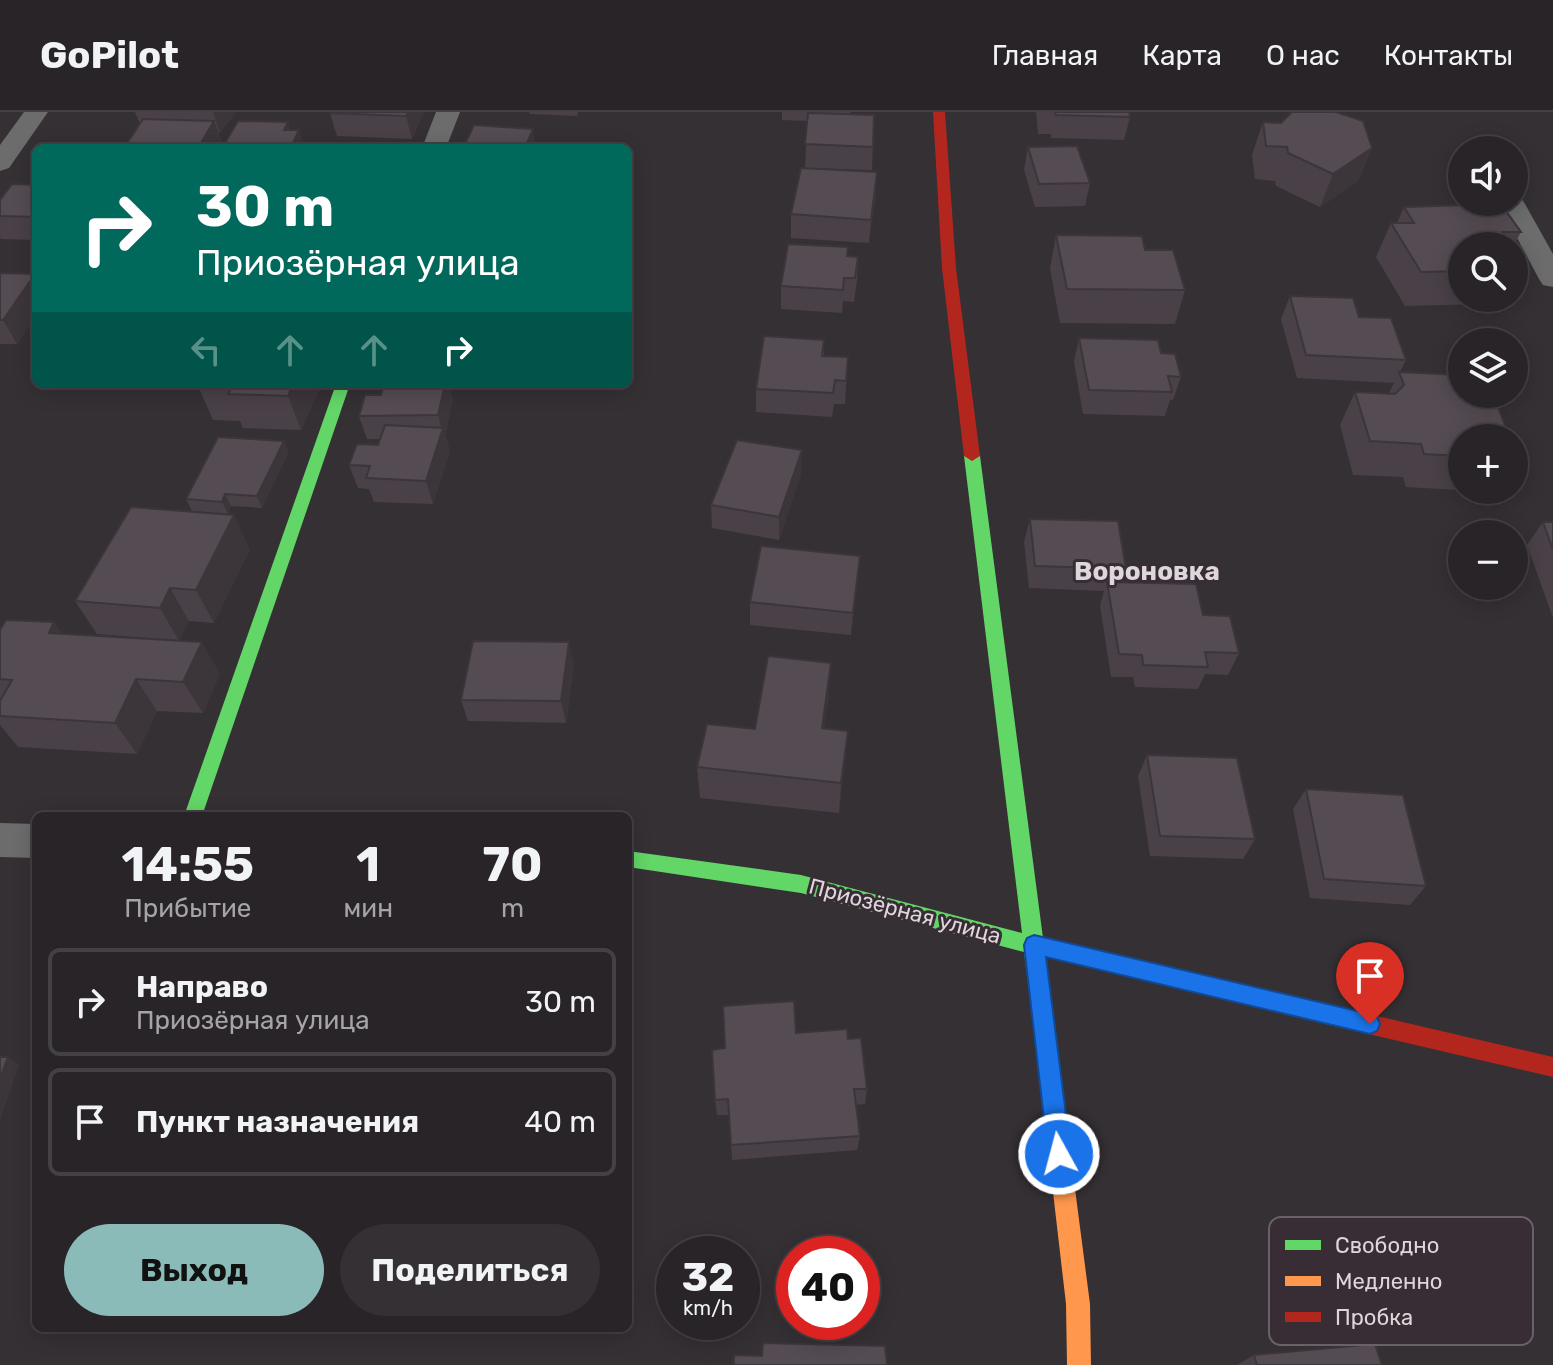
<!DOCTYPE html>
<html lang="ru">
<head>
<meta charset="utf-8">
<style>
	body { margin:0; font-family:Rubik,sans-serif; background:#343033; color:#f1f3f6; height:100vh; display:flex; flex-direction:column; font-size:30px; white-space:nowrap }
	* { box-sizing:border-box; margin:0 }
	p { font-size:26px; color:#a5a4a7 }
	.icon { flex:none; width:44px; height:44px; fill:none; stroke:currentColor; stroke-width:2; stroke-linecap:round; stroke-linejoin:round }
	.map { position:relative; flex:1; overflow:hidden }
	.drawer { position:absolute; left:32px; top:700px; width:600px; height:520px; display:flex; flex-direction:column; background:#282427; border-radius:12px; box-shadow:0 4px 20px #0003,0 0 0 2px #444144 }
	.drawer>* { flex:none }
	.guide { position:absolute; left:32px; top:32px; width:600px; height:244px; border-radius:12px; box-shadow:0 4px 20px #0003,0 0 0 2px #444144; background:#00695c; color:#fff; overflow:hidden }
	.buttons { position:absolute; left:1448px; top:24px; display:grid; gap:16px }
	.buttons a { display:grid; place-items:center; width:80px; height:80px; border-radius:50%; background:#282427; box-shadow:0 4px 20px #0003,0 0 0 2px #444144; font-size:40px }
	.speed { position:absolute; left:656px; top:1124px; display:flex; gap:16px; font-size:40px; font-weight:700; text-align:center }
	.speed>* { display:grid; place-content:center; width:104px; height:104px; border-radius:50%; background:#282427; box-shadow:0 4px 20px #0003,0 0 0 2px #444144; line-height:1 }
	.speed small { font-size:20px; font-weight:400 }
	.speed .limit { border:12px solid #d22; background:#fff; color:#111 }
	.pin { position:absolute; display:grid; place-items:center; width:68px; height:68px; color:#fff; margin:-82px -34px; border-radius:50% 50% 50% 0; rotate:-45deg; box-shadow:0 0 8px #0007 }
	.pin .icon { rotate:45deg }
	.me { position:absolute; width:88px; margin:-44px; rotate:353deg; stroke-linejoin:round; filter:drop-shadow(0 0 6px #0008) }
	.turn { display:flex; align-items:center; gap:28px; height:168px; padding:0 32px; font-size:36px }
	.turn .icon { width:104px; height:104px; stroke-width:2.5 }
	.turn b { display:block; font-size:56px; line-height:68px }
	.lanes { display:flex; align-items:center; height:76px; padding:0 32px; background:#0003; justify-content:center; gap:40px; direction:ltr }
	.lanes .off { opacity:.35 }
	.eta { display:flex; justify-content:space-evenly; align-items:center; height:136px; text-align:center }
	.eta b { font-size:48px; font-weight:700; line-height:56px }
	.cta { display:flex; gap:16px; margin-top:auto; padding:16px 32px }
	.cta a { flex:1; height:92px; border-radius:48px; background:#8bbbb9; color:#111; font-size:32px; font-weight:700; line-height:92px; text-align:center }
	.cta a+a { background:#343033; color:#f1f3f6 }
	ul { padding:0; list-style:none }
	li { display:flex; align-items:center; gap:24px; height:108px; margin:0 16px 12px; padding:0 16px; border:4px solid #444144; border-radius:12px }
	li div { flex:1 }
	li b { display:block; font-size:30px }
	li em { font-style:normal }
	header { display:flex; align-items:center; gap:48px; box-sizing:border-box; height:112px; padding:0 40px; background:#282427; border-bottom:2px solid #444144 }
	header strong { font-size:38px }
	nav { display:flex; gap:44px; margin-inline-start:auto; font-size:28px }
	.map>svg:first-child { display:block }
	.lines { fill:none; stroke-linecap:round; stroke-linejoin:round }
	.street { fill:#6d6c6d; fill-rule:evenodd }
	.fast { fill:#63d668; fill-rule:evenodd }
	.slow { fill:#ff974d; fill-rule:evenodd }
	.jam { fill:#b3261e; fill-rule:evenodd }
	.wall { fill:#494147 }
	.shaded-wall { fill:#3c353a }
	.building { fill:#554c53; stroke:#3c353a; stroke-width:2 }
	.route { fill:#1a73e8; stroke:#114b97; stroke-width:2 }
	.labels { text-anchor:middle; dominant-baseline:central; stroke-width:6; stroke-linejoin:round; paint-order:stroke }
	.street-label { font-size:22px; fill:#ddd6db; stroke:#382d35 }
	.quarter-label { font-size:26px; font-weight:bold; fill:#ddd6db; stroke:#382d35 }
	.key { fill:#382d35; stroke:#6a6067; stroke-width:2 }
	.key-label { font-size:22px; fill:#ddd6db }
</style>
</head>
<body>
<header>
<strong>GoPilot</strong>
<nav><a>Главная</a><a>Карта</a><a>О нас</a><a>Контакты</a></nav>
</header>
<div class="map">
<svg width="1553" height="1253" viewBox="0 0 1553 1253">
	<rect width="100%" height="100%" fill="#353034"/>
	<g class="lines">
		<g class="street">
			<path d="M24,0H48L9,56L0,59V33Z"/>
			<path d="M436,0H460L446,36H422Z"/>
			<path d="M1514,85L1521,86L1525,92L1553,142V175L1543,173L1539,167L1499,92L1514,90Z"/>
			<path d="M0,711L36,712V746L0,745Z"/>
		</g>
		<g class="fast">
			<path d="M336,272H350L202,704H184Z"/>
			<path d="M972,339L980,344L1043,826L1347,897L1354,900L1357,907L1354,914L1347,917L1045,845L1053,908L1050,915L1043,918L1036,915L1033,908L1024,840L801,781L628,755V739L801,763L1022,821L964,344Z"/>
		</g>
		<path class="slow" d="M1043,898L1050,901L1053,908L1090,1192L1091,1253H1067L1066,1192L1033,908L1036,901Z"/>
		<g class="jam">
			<path d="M933,0H945L956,156L980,344L972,349L964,344L942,156Z"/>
			<path d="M1347,897L1553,945V965L1347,917L1340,914L1337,907L1340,900Z"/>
		</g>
	</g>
	<g class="wall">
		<path d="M135,0H236L220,21L218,20L223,32L220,36H124L140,12Z"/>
		<path d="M331,0H424L412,27L337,24L330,1Z"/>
		<path d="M529,0H578L577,4L530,2Z"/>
		<path d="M782,0H850V2L874,3L872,58L805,56L807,9L782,8Z"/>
		<path d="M1036,0H1129L1130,5L1124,28L1051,26V22H1038Z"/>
		<path d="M1263,10L1372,36L1358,69L1320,95L1276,74L1275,69L1255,67L1252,43Z"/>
		<path d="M291,18L305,36H222Z"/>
		<path d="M1028,35L1090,71L1085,94L1035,95L1024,58Z"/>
		<path d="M877,60L869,131L791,126V102Z"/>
		<path d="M36,73V128L1,127L0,125V88Z"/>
		<path d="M1404,95L1521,120L1513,134H1462V186H1486L1484,192L1405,194L1376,145L1391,111H1397Z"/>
		<path d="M1056,123L1145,138L1185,178L1175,212L1060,211L1050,157Z"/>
		<path d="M848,144L858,145L857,168L854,190L843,189L842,201L781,197V174Z"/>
		<path d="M0,161L36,164V203L17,232H0Z"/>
		<path d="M1290,184L1359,205L1406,248L1400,260L1462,282L1506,316L1501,326H1462V373L1457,378L1406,375L1403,365L1353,363L1340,313L1355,280L1389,281L1394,271L1297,266L1281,207Z"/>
		<path d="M1079,226L1161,241L1181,265L1173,288H1170L1165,304L1083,302L1074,250Z"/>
		<path d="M824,228V244L848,245L845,292H834L832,305L756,300V277Z"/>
		<path d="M322,272L301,318L243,316L240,309L213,308L198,274Z"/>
		<path d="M453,287L445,323L450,339L433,392L374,390L369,377L358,376L349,353L378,333L380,327H367L359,304Z"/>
		<path d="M284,329L288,341L262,396L231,394L228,402L192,399L186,387Z"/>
		<path d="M801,362L779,428L712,416L711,393Z"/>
		<path d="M1030,407L1126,457L1122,471L1203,503L1239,541L1228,563L1205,562L1198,577L1135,575L1133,565H1111L1100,493L1104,479L1029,476L1024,430Z"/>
		<path d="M1543,410H1553V506L1527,433Z"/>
		<path d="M250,437L214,511L189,509L179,528L220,562L203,601L157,599L137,642L18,635L0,613V518L54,510L62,522L173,528L97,522L75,489Z"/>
		<path d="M860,444L851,523L750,513V490Z"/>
		<path d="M574,552L566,611L468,609L461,588Z"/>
		<path d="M829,582L824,616L848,619L839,701L700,686L697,655L755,617Z"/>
		<path d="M1147,643L1255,727L1243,747L1150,744L1138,664Z"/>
		<path d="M1306,677L1426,774L1410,793L1310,786L1293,697Z"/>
		<path d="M796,921L848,927L867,977L865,992L856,993L860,1024L857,1038L732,1048L729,1003H717L715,988L725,936Z"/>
		<path d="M1254,1243L1382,1253H1237Z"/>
	</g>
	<g class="shaded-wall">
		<path d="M213,0H236L220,21Z"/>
		<path d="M408,0H424L412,27L406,4Z"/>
		<path d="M214,9L223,32L220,36H198Z"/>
		<path d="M288,10L294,28L299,18L305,36H293L284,18Z"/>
		<path d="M533,17L536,36H525Z"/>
		<path d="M1372,36L1358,69L1320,95L1333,62Z"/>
		<path d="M877,60L876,84L869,131L871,108Z"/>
		<path d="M35,162L36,164V203L17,232L3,208Z"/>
		<path d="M293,272H322L301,318L288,284Z"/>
		<path d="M445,272H449L453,287L445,323L450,339L433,392L426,369L442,319L438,303Z"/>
		<path d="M284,329L288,341L262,396L257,384Z"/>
		<path d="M802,338L801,362L779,428V405Z"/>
		<path d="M225,382L231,394L228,402L222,390Z"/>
		<path d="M234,403L250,437L214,511L196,478Z"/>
		<path d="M860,444L858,467L851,523L853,501Z"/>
		<path d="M170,476L189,509L179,529L160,496Z"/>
		<path d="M54,510L77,543L49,521Z"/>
		<path d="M202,530L220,562L203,601L183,570Z"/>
		<path d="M569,530L574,552L566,611L561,589Z"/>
		<path d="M831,551L829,582L820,647L822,616Z"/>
		<path d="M136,567L157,599L137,642L115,611Z"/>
		<path d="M848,619L845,650L839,701L841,671Z"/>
		<path d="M629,850L632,868L628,914V855Z"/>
		<path d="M8,945L19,953L0,1009V967Z"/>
	</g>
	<g class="building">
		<path d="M331,0H408L406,4L330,1Z"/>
		<path d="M1055,0H1129L1130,5L1056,3Z"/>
		<path d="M1292,0H1336L1363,9L1372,36L1333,62L1288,41L1287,35L1266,34L1263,10L1281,11Z"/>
		<path d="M808,1L874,3L873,35L805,32Z"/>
		<path d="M143,7L214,9L198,36H124Z"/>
		<path d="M238,9L288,10L284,18H299L292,33L276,32L274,36H222Z"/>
		<path d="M474,13L533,17L525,36H528H463Z"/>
		<path d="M1077,34L1090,71L1039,72L1028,35Z"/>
		<path d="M801,56L877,60L871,108L791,102Z"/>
		<path d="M12,72L36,73V105L0,104V88Z"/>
		<path d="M1501,92L1521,120H1502L1511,134H1462V159L1421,160L1391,111H1414L1404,95Z"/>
		<path d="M1056,123L1142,124L1145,138H1173L1185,178L1067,177Z"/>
		<path d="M788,132L848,135L847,144L858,145L855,166H844L843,178L781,174Z"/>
		<path d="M0,161L35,162L3,208H0Z"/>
		<path d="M1290,184L1353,186L1359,205L1391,206L1406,248L1306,243Z"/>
		<path d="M764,224L824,228L822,244L848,245L846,269L835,268L833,281L756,277Z"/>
		<path d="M1079,226L1158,228L1161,241L1175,242L1181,265L1168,264L1172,280L1089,278Z"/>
		<path d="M1399,260L1461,263L1462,282H1478L1497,292L1506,316L1496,326H1462V344L1424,342L1421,332L1370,329L1355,280L1395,282L1404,273Z"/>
		<path d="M199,272H293L288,284L228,282L231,276L198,274Z"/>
		<path d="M384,272H445L438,303L359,304L365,283H381Z"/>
		<path d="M385,313L443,316L426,369L366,366L370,354L349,353L357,332L378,333Z"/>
		<path d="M218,325L284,329L257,384L225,382L222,390L186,387Z"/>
		<path d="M737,328L802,338L779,405L711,393Z"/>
		<path d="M131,395L234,403L196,478L170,476L160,496L75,489Z"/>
		<path d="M1030,407L1118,409L1126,457L1035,454Z"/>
		<path d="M1543,410H1553V438Z"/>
		<path d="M761,434L860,444L853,501L750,490Z"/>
		<path d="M1107,470L1196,472L1203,503L1230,504L1239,541L1205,540L1208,555L1143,553L1142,543L1119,542Z"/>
		<path d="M6,508L54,510L49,521L202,530L183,570L136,567L115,611L0,604V589L12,568L0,567V518Z"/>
		<path d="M473,529L569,530L561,589L461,588Z"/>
		<path d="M768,544L831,551L822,616L848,619L841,671L697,655L707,612L755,617Z"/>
		<path d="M1147,643L1237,646L1255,727L1160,724Z"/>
		<path d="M1306,677L1403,683L1426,774L1324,767Z"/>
		<path d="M794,889L796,921L847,917L848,927L861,926L867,977H854L860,1024L731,1033L728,987L715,988L712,938L725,936L723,894Z"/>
		<path d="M0,945H8L0,967Z"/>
		<path d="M763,1231L885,1234L887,1253H734V1243L762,1244Z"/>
		<path d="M1375,1232L1382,1253H1257L1254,1243Z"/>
	</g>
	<path class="route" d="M1034,823L1370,902L1377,905L1380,912L1377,919L1370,922L1046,845L1071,1042L1067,1050L1059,1053L1051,1050L1048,1042L1024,833L1027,826Z"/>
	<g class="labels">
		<g class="street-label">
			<text transform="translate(905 799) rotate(15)">Приозёрная улица</text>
		</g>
		<g class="quarter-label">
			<text x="1147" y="459">Вороновка</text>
		</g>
	</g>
	<rect x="1269" y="1105" width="264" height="128" rx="12" class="key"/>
	<rect x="1285" y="1128" width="36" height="10" fill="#63d668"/>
	<rect x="1285" y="1164" width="36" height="10" fill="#ff974d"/>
	<rect x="1285" y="1200" width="36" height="10" fill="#b3261e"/>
	<g class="key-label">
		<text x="1335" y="1141">Свободно</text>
		<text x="1335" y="1177">Медленно</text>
		<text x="1335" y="1213">Пробка</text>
	</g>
</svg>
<div class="buttons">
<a><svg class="icon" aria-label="sound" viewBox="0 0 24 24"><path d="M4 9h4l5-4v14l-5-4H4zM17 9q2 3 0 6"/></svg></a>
<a><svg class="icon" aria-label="search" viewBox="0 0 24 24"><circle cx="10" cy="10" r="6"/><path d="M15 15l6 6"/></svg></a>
<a><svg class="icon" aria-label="layers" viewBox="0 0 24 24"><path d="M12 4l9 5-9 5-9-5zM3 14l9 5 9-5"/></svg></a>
<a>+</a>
<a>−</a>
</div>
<div class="speed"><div>32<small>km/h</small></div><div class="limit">40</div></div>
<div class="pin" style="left:1370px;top:912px;background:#d93025"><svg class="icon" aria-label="arrive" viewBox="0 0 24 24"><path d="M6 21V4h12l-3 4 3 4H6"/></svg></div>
<svg class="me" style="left:1059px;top:1042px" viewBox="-20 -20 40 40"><circle r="17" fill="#1a73e8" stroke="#fff" stroke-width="3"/><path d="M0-11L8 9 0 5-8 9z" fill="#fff"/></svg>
<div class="guide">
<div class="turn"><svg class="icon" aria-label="right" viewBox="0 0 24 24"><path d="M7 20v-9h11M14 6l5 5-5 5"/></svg><div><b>30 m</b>Приозёрная улица</div></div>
<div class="lanes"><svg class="icon off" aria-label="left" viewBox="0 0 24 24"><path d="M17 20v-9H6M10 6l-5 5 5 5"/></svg><svg class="icon off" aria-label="ahead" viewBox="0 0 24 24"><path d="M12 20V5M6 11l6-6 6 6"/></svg><svg class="icon off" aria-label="ahead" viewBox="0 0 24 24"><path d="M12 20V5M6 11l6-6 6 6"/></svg><svg class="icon" aria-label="right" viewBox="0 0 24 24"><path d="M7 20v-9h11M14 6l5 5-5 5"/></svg></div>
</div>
<section class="drawer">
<div class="eta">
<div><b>14:55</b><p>Прибытие</p></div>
<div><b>1</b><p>мин</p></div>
<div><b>70</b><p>m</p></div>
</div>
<ul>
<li><svg class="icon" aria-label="right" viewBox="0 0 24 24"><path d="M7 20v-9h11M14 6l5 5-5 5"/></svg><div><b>Направо</b><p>Приозёрная улица</p></div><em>30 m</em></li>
<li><svg class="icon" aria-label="arrive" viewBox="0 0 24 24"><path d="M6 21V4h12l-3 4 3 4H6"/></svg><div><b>Пункт назначения</b></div><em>40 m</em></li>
</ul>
<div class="cta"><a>Выход</a><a>Поделиться</a></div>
</section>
</div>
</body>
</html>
